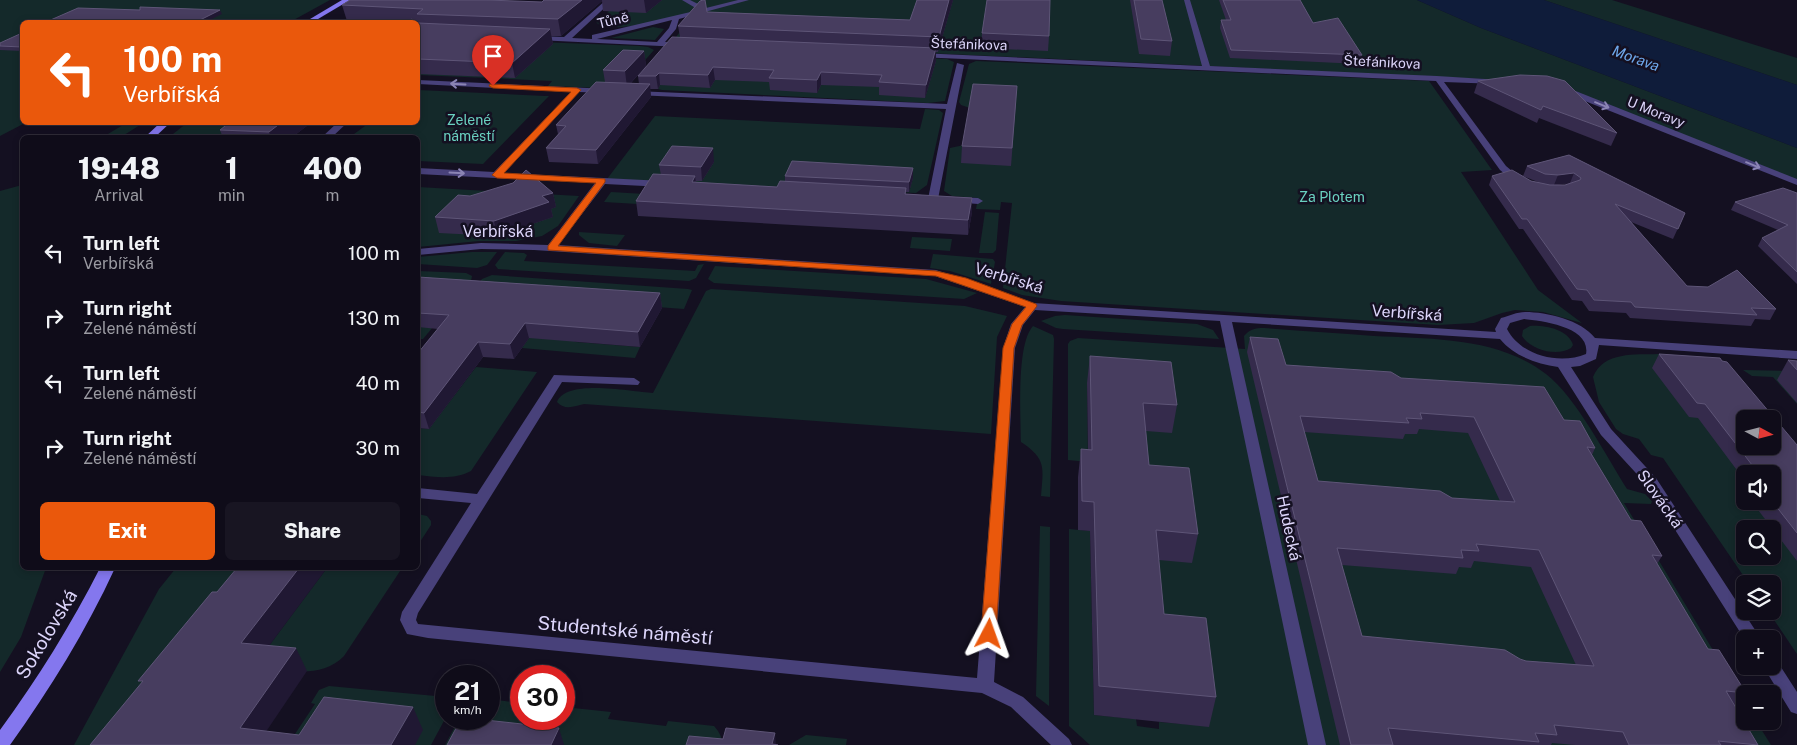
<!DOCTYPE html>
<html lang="en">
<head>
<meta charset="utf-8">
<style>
	body { margin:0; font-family:"Public Sans",sans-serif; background:#181522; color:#f1f3f6; height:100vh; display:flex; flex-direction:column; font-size:19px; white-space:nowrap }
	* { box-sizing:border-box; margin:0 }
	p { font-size:16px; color:#9b9ba2 }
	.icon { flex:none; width:28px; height:28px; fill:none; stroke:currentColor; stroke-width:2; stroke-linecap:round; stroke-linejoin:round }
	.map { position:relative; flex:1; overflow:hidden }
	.side { position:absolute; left:20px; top:135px; width:400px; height:435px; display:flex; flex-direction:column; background:#0f0c19; border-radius:8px; box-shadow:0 2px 8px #0003,0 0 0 1px #2f2c38 }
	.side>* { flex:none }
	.banner { position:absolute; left:20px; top:20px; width:400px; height:105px; border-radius:8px; box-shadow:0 2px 8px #0003,0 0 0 1px #2f2c38; background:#ea580c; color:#fff; overflow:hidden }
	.needle { width:32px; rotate:97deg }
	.controls { position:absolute; left:1736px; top:410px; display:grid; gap:10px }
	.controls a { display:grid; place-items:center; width:45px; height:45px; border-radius:8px; background:#0f0c19; box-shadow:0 2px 8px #0003,0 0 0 1px #2f2c38; font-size:25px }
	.speed { position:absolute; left:435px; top:665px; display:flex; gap:10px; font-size:25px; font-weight:700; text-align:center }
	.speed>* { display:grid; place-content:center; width:65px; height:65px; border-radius:50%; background:#0f0c19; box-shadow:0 2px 8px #0003,0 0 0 1px #2f2c38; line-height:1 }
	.speed small { font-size:12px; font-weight:400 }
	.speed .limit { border:8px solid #d22; background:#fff; color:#111 }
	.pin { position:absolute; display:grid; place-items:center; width:42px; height:42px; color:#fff; margin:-51px -21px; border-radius:50% 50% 50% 0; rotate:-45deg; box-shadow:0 0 5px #0007 }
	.pin .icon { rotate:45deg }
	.me { position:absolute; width:55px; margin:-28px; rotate:4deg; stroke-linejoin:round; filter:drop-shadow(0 0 4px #0008) }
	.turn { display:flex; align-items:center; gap:18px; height:105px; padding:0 20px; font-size:22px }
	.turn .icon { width:65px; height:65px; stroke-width:2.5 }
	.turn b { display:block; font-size:35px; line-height:42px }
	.eta { display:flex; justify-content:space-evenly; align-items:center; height:85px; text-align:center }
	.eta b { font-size:30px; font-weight:800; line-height:35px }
	.cta { display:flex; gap:10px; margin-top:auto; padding:10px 20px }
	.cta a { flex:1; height:58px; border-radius:8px; background:#ea580c; color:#fff; font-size:20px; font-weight:800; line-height:58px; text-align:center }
	.cta a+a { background:#181522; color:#f1f3f6 }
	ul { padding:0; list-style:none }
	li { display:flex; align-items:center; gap:15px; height:65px; padding:0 20px }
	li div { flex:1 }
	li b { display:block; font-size:19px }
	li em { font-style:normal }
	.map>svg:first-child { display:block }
	.green { fill:#14292a; fill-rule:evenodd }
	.water { fill:#0f1c3a }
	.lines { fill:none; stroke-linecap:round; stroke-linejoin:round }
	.minor { fill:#48417a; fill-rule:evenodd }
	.secondary { fill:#8477ee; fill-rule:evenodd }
	.wall { fill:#352b4c; fill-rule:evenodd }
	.shaded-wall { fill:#201833 }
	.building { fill:#473d5f; stroke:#5e5577; fill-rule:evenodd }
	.oneway { stroke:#8b84b4 }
	.route { fill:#ea580c; stroke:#983908 }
	.labels { text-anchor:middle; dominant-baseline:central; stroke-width:5; stroke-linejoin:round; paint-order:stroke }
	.far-street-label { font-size:14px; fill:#dcd5fa; stroke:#141021 }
	.far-park-label { font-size:14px; fill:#6ad1c0; stroke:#141021 }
	.far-water-label { font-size:15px; font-style:italic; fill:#6fa9ed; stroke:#141021 }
	.street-label { font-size:16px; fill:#dcd5fa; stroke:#141021 }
	.near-street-label { font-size:19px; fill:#dcd5fa; stroke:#141021 }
</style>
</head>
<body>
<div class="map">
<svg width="1797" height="745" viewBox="0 0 1797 745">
	<rect width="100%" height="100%" fill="#141021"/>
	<g class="green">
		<path d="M0,0H330L290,22H22V122L25,123L0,136Z"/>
		<path d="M622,0H1417L1481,28L1797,148V180L1547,82L673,41L694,13C676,16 607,37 596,22Z"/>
		<path d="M1544,0H1612L1797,58V85Z"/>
		<path d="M653,27L664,29L655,40L611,38Z"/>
		<path d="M418,37L640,46L648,47L654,50L625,83L600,88L548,86L552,81L418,75Z"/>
		<path d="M684,48L947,59L954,62L945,101L928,103L662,90L654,88Z"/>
		<path d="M976,61L1429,81L1492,170L1461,172L1538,290L1582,323L1543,312L1515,310L1502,313L1474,323L1438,325L1061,301L1022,295L1003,288L1012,203L1001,202L1000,210L976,209L978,198L952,196L944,191L950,148L964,145L970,108L961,105L959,102L969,64Z"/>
		<path d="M418,90L545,96H549L483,164L418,161V138L350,137L369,123L418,122Z"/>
		<path d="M925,109L939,110L943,113L927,185L916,193L607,179L655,116L920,129Z"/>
		<path d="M128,122L143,123L121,137H103Z"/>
		<path d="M187,123H255L233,137L168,138Z"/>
		<path d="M22,185V568H46L21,637L0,672V191Z"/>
		<path d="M418,187L579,196L558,226L542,236L516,241H479L418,247Z"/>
		<path d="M611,192L645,194L638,204L604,202Z"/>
		<path d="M985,212L999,213L996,250L993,253H979Z"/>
		<path d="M579,232L625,235L617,246L589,243L579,235Z"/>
		<path d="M912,237L952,239L950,251L910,248Z"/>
		<path d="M472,252H497L487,265L477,268L418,264V257Z"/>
		<path d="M505,252L524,253L527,255L524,261L695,271L698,265L704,264L696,278L689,281L498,269L495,265Z"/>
		<path d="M933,254L993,259L995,262L991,284L950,271L930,268Z"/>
		<path d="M715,266L926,279L977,293L964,299L714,283L708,279Z"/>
		<path d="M418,271L466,273L472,276L471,281L423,339H418Z"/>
		<path d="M492,275L688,289L692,290L684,309L657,307L418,358L482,279Z"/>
		<path d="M711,289L965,306L1007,316L997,337L991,434L584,404C575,406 565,411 557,402C566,378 632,392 653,393L706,291Z"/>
		<path d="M1065,315L1197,324L1213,330L1219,339L1063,329L1056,328L1041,321L1055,316Z"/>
		<path d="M539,323L576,342L640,347L635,358L522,348Z"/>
		<path d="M1033,326L1053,335L1054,339L1050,497L1041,496C1043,468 1047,459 1021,442C1021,415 1016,345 1033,326Z"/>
		<path d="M1530,326C1544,325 1568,329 1573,345L1571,348C1557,357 1531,350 1522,336L1523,330Z"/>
		<path d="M1264,328C1301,331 1338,333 1374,336C1432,339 1498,337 1546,374C1576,397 1606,456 1627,489L1645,494L1652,501L1651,504L1624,503L1745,703V721H1756L1771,745H1090L1069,726V529L1090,531L1094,715L1136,719L1137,726L1159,729V722L1208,726L1157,643L1144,493L1087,383L1088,462L1068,460V344L1070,341L1078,338L1245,349L1244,336C1250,329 1255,328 1264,328Z"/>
		<path d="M1658,354L1706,359L1745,419V446L1797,480V654L1768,611H1772V584H1749L1663,458L1651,455L1639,439L1623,434L1616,429L1599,402L1593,377C1604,351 1635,355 1658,354ZM1745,474H1772V501H1745ZM1745,529H1772V556H1745Z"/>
		<path d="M476,367L537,372L471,471C454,480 436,477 418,475V428L429,429Z"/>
		<path d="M1743,370L1797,371V404L1773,377L1752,376Z"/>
		<path d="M418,514L427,516L431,521V525L418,545Z"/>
		<path d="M1040,526L1050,527L1049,706L1036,696Z"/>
		<path d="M176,568H267L125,745H74L159,589Z"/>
		<path d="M327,568H402L344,656C319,681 284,669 254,666Z"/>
		<path d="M329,686L446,697V717L431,745H282L295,734L315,704L311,703L319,690Z"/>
		<path d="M489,699L521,703V719H564V707L611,712L608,719L666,726L668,721L714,726C719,732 723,737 721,745H445L459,719H489Z"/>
		<path d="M806,735L847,739L846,745H848H789Z"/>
	</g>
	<path class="water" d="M1417,0H1544L1797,85V148L1481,28Z"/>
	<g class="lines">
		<g class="minor">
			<path d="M606,0H613L572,38L592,39V35L699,10L682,0H690L706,8L738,0H749L679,19L676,29L665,42L684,43V47H681L537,40L533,38L537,36L564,37ZM672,20L669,28L657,42L597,39Z"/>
			<path d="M1184,0H1190L1210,66L1437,76L1501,80L1502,82L1498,84L1444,82L1506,166L1524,181L1522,183H1516L1500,170L1436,81L919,57L915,55L919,53L1202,66Z"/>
			<path d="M957,63L964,65L938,199L933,202L928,199L946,109L635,95L631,93L635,91L947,104Z"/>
			<path d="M418,80L608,89V93H605L579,92L504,173L664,181L669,184L664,187L605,184L558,245L936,270L1033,303L1496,332L1495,329L1501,318C1509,316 1517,312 1525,312C1547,312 1581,320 1595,338L1797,351V359L1599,345L1596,359L1580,366L1571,367L1611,429L1656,478L1761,639H1745V640L1646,484L1601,435L1558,367C1537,364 1514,356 1500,339L1232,322L1326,745H1308L1220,321L1035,310L1023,325L1015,348L994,682L1023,697L1069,739L1072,745H1051L1011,707L982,693L428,638L407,634L400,620L402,612L471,503L418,498V488L477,494L554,375L634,378L640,382L638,385L562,382L418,613L416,620L418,624L977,678L1003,348L1011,324L1025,307L935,276L534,250L481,249L418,255V249L481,243L548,245L595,183L418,174V168L494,172L571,92L418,84ZM1524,319C1543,321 1591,327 1586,354C1560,365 1521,356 1507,329L1510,323Z"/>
			<path d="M1562,88H1568L1797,179V185L1562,92Z"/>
			<path d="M338,122H348L331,138H321Z"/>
			<path d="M956,197L978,198L983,201L978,204L953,202V198Z"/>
			<path d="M1772,660L1777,661L1797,692V714L1791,712L1763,666H1772Z"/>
		</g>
		<g class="secondary">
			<path d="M342,0H350L313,22H305Z"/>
			<path d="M161,122H171L154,138H144Z"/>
			<path d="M100,568H115C86,631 50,689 10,745H0V730C38,678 71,625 100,568Z"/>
		</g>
	</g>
	<g class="wall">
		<path d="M544,0H662L646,13L603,11L602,1L561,36H551L553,44L515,78L418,74V22H370L347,21L342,5L542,2Z"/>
		<path d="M917,0H953L938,52H936V61L925,98L879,95V87L821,85L817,93L770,90L769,82L715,80L710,88L660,85L658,89H650L651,97L598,164L549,162L546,148L558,134L556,125L605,82L603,70L644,51L646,66L631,83L639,84L638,76L680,37L678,26L707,12L910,20Z"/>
		<path d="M1130,0H1162L1172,41L1170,56L1139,54Z"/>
		<path d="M1219,0H1300L1313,23L1362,55L1360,64L1230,58L1220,28L1221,20H1226Z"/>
		<path d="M22,33V51L0,50V46Z"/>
		<path d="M982,33L1049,36L1048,51L981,48Z"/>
		<path d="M1478,81L1617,133L1611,146L1539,118L1537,123L1474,93Z"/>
		<path d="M1016,102L1011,166L961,163L962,146Z"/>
		<path d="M312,122L291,138H223L220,130Z"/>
		<path d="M1569,155L1685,213L1673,239L1631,222L1687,286L1776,309L1770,320L1755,319L1751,326L1630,318L1626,313L1589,311L1582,301L1572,300L1523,229H1519L1489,185L1492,176L1538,182L1523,176L1527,166ZM1570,183L1565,185H1555Z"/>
		<path d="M714,162L702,181H696V182L777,187L785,181V176L913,178L909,192H906V194L972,198V212L968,235L638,216L636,201L661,175L659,165Z"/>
		<path d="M553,193L556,207L551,209L553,217L497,236L439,233L435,217L470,196Z"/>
		<path d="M1797,193V284L1758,246L1762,238L1778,230L1731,210L1735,202Z"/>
		<path d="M418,277L660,293L662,308L640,347L529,338L514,359L483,357L429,429L418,428V353L438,329L418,327Z"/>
		<path d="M1250,337L1286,365L1401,378L1564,420L1595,448L1592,455L1631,520L1662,556L1657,564L1708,649L1746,693L1736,707L1758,745H1575L1552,743L1551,745H1340L1247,352ZM1419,429L1468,433L1500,501L1452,498L1318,481L1304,432L1403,439L1405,434H1417ZM1474,561L1531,567L1576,665L1526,661L1362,636L1342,565L1456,574L1459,567L1471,568Z"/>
		<path d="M1659,354L1797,445V561L1752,502L1772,501V474H1745V481L1698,418L1689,417L1652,368Z"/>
		<path d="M1090,356L1177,405L1172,433L1146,431L1149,465L1198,534L1192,563L1159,560L1164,614L1216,697L1209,727L1094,715L1090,531L1078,530V477L1081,449L1088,450L1087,383Z"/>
		<path d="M1788,360L1797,361V403L1777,380Z"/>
	</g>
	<g class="shaded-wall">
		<path d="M582,0H602V1L561,36L558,19Z"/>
		<path d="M644,0H662L646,13Z"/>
		<path d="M949,0H953L938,52L939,37Z"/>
		<path d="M220,10L222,14L206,22H196Z"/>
		<path d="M550,29L553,44L515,78L512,63Z"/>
		<path d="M936,48V61L925,98L926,85Z"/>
		<path d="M644,51L646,66L627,87L625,71Z"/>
		<path d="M713,67L715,80L710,88L708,75Z"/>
		<path d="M821,72V85L817,93V80Z"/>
		<path d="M659,73L660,85L658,89L656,76Z"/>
		<path d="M650,84L651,97L598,164L596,150Z"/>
		<path d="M282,122H312L291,138H271L269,132Z"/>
		<path d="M713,148L714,162L702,181L701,167Z"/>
		<path d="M913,168V178L909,192V182Z"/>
		<path d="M1574,173L1570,183L1554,185L1558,175Z"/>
		<path d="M695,176L697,191L692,182Z"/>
		<path d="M553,193L556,207L551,209L553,217L497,236L494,221L542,196Z"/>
		<path d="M972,198V212L968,235V220Z"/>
		<path d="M660,293L662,308L640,347L638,332Z"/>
		<path d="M525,323L529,338L514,359L510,344Z"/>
		<path d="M478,342L483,357L429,429L424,413Z"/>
		<path d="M299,568H327L254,666L241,643Z"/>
		<path d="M296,648L307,671L257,745L240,728Z"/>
		<path d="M413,707L423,730L415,745H391Z"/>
		<path d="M559,728L564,745H551Z"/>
		<path d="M775,733L776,745H772Z"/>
	</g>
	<g class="building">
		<path d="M350,0H487L542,2L544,0H582L558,19L417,14L423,9L342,5Z"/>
		<path d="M703,0H705L707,12L910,20L917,0H949L939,37L678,26L700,1Z"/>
		<path d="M987,0H1050L1049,36L982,33Z"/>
		<path d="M1134,0H1162L1172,41L1141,39Z"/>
		<path d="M1223,0H1300L1313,23L1338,18L1362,55L1231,50L1221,20H1231Z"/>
		<path d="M140,7L220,10L196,22H46L78,8L140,10Z"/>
		<path d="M412,19L414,22H407Z"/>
		<path d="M418,23L550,29L512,63L418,59Z"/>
		<path d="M22,33V47L0,46V43Z"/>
		<path d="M672,37L936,48L926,85L879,82L882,75L821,72L817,80L769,78L774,70L713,67L708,75L659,73L656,76H638Z"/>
		<path d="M623,50L644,51L625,71L603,70Z"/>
		<path d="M1520,75L1547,76L1565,81L1617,133L1543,106L1541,110L1478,81Z"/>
		<path d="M596,82L650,84L596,150L546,148L566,126L556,125Z"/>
		<path d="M973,84L1017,86L1012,148L962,146Z"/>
		<path d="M230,122H282L269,132L220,130Z"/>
		<path d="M672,146L713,148L701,167L659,165Z"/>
		<path d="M1569,155L1685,213L1678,229L1615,204L1687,286L1708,287L1737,270L1776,309L1751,308L1757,315L1635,307L1631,302L1594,300L1587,290L1577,289L1527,219H1522L1492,176L1512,170L1531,181L1550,185H1565L1580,180L1581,178L1574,173L1558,175L1545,174L1527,166Z"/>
		<path d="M792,161L913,168L909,182L785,176Z"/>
		<path d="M526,170L553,193L542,196L549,202L494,221L435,217L458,195L470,196L513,183Z"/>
		<path d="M653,174L695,176L692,182L777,187L780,181L906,188L905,194L972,198L968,220L636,201Z"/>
		<path d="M1783,188L1797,193V272L1762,238L1788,225L1735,202Z"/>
		<path d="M418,277L660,293L638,332L525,323L510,344L478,342L424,413L418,412V353L449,315L418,313Z"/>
		<path d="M1250,337L1278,339L1286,365L1391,372L1401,378L1544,387L1564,420L1580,421L1595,448L1587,447L1631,520L1641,521L1662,556L1652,555L1708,649L1719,650L1746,693L1726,691L1758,745L1718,741L1721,745H1629L1623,732L1554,725L1557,735L1535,733L1539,742L1388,728L1393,745H1351ZM1420,413L1474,417L1515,502L1452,498L1440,491L1318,481L1300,416L1409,423L1406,418L1422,419ZM1476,544L1539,550L1594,666L1526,661L1520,659L1505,650L1497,649L1362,636L1337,548L1463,558L1461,550L1479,551Z"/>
		<path d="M1659,354L1720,358L1722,361L1727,362L1797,445V533L1772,501V474H1759L1705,404L1697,403ZM1745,419H1772V446H1745Z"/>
		<path d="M1090,356L1171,362L1177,405L1143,403L1149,465L1189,468L1198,534L1156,530L1164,614L1206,618L1216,697L1099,686L1094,502L1082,501L1081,449L1092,450Z"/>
		<path d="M1788,360L1797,361V370Z"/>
		<path d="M237,568H299L241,643L296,648L240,728L299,735L324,697L413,707L391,745H90L143,681H138L212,592H217Z"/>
		<path d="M461,719H476L559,728L551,745H447Z"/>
		<path d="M726,728L775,733L772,744L778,745H686L689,736L723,739Z"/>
	</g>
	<defs><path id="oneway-shaft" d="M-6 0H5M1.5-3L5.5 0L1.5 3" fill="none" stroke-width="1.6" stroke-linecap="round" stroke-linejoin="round" transform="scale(1.25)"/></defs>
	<g class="oneway">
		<use href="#oneway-shaft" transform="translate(458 84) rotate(-177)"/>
		<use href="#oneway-shaft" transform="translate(1602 105) rotate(22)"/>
		<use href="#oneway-shaft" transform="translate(1753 165) rotate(22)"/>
		<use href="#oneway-shaft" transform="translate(457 173) rotate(3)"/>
	</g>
	<path class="route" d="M490,84L577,88L581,90L504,173L605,179V182L558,246L936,271L966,278L1036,304L1037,306L1022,325L1014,348L996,634L994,638L989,640L983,638L981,634L1003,348L1012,324L1026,307L936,276L548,250V246L596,183L497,178L492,175L571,92L493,88L489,86Z"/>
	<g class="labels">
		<g class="far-street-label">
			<text transform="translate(613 20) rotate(-14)">Tůně</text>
			<text transform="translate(969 44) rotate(2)">Štefánikova</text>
			<text transform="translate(1382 62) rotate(3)">Štefánikova</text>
			<text transform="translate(1656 112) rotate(22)">U Moravy</text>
		</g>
		<g class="far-park-label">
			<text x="469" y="120">Zelené<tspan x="469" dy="16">náměstí</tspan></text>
			<text x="1332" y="197">Za Plotem</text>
		</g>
		<g class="far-water-label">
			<text transform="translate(1636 58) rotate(20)">Morava</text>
		</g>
		<g class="street-label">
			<text x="498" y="231">Verbířská</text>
			<text transform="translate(1009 278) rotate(17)">Verbířská</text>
			<text transform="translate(1407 313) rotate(4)">Verbířská</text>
			<text transform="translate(1660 499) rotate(55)">Slovácká</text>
			<text transform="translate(1289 528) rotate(78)">Hudecká</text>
		</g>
		<g class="near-street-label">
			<text transform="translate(625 630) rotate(5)">Studentské náměstí</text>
			<text transform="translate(46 634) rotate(-59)">Sokolovská</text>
		</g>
	</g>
</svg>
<div class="controls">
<a><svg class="needle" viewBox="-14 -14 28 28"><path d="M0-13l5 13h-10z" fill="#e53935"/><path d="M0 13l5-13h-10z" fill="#9b9ba2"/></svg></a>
<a><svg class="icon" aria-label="sound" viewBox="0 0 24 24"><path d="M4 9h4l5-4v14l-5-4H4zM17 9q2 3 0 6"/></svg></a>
<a><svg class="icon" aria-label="search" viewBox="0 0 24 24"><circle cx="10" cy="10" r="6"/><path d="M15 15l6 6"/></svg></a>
<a><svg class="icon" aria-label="layers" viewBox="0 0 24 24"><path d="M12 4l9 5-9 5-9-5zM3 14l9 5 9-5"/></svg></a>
<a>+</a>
<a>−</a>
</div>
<div class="speed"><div>21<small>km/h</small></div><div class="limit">30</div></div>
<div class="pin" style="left:493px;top:86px;background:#d93025"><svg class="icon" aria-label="arrive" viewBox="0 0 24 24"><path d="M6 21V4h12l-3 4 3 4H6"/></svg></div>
<svg class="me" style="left:989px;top:634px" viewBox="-20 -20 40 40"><path d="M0-17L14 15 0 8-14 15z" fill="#ea580c" stroke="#fff" stroke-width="4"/></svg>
<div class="banner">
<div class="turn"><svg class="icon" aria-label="left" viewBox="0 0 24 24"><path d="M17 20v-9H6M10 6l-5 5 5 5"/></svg><div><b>100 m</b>Verbířská</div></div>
</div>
<section class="side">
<div class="eta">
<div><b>19:48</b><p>Arrival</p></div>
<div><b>1</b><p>min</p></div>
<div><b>400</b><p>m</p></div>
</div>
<ul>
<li><svg class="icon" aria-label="left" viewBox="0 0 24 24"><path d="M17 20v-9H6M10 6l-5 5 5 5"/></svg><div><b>Turn left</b><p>Verbířská</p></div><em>100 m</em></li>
<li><svg class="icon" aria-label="right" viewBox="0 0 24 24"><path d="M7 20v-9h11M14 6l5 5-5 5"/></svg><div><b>Turn right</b><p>Zelené náměstí</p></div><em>130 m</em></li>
<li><svg class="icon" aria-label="left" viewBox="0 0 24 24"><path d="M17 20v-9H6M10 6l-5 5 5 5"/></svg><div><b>Turn left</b><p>Zelené náměstí</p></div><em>40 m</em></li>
<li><svg class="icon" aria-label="right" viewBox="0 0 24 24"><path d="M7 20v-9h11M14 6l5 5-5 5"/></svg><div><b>Turn right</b><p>Zelené náměstí</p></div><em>30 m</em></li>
</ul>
<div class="cta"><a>Exit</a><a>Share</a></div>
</section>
</div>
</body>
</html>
